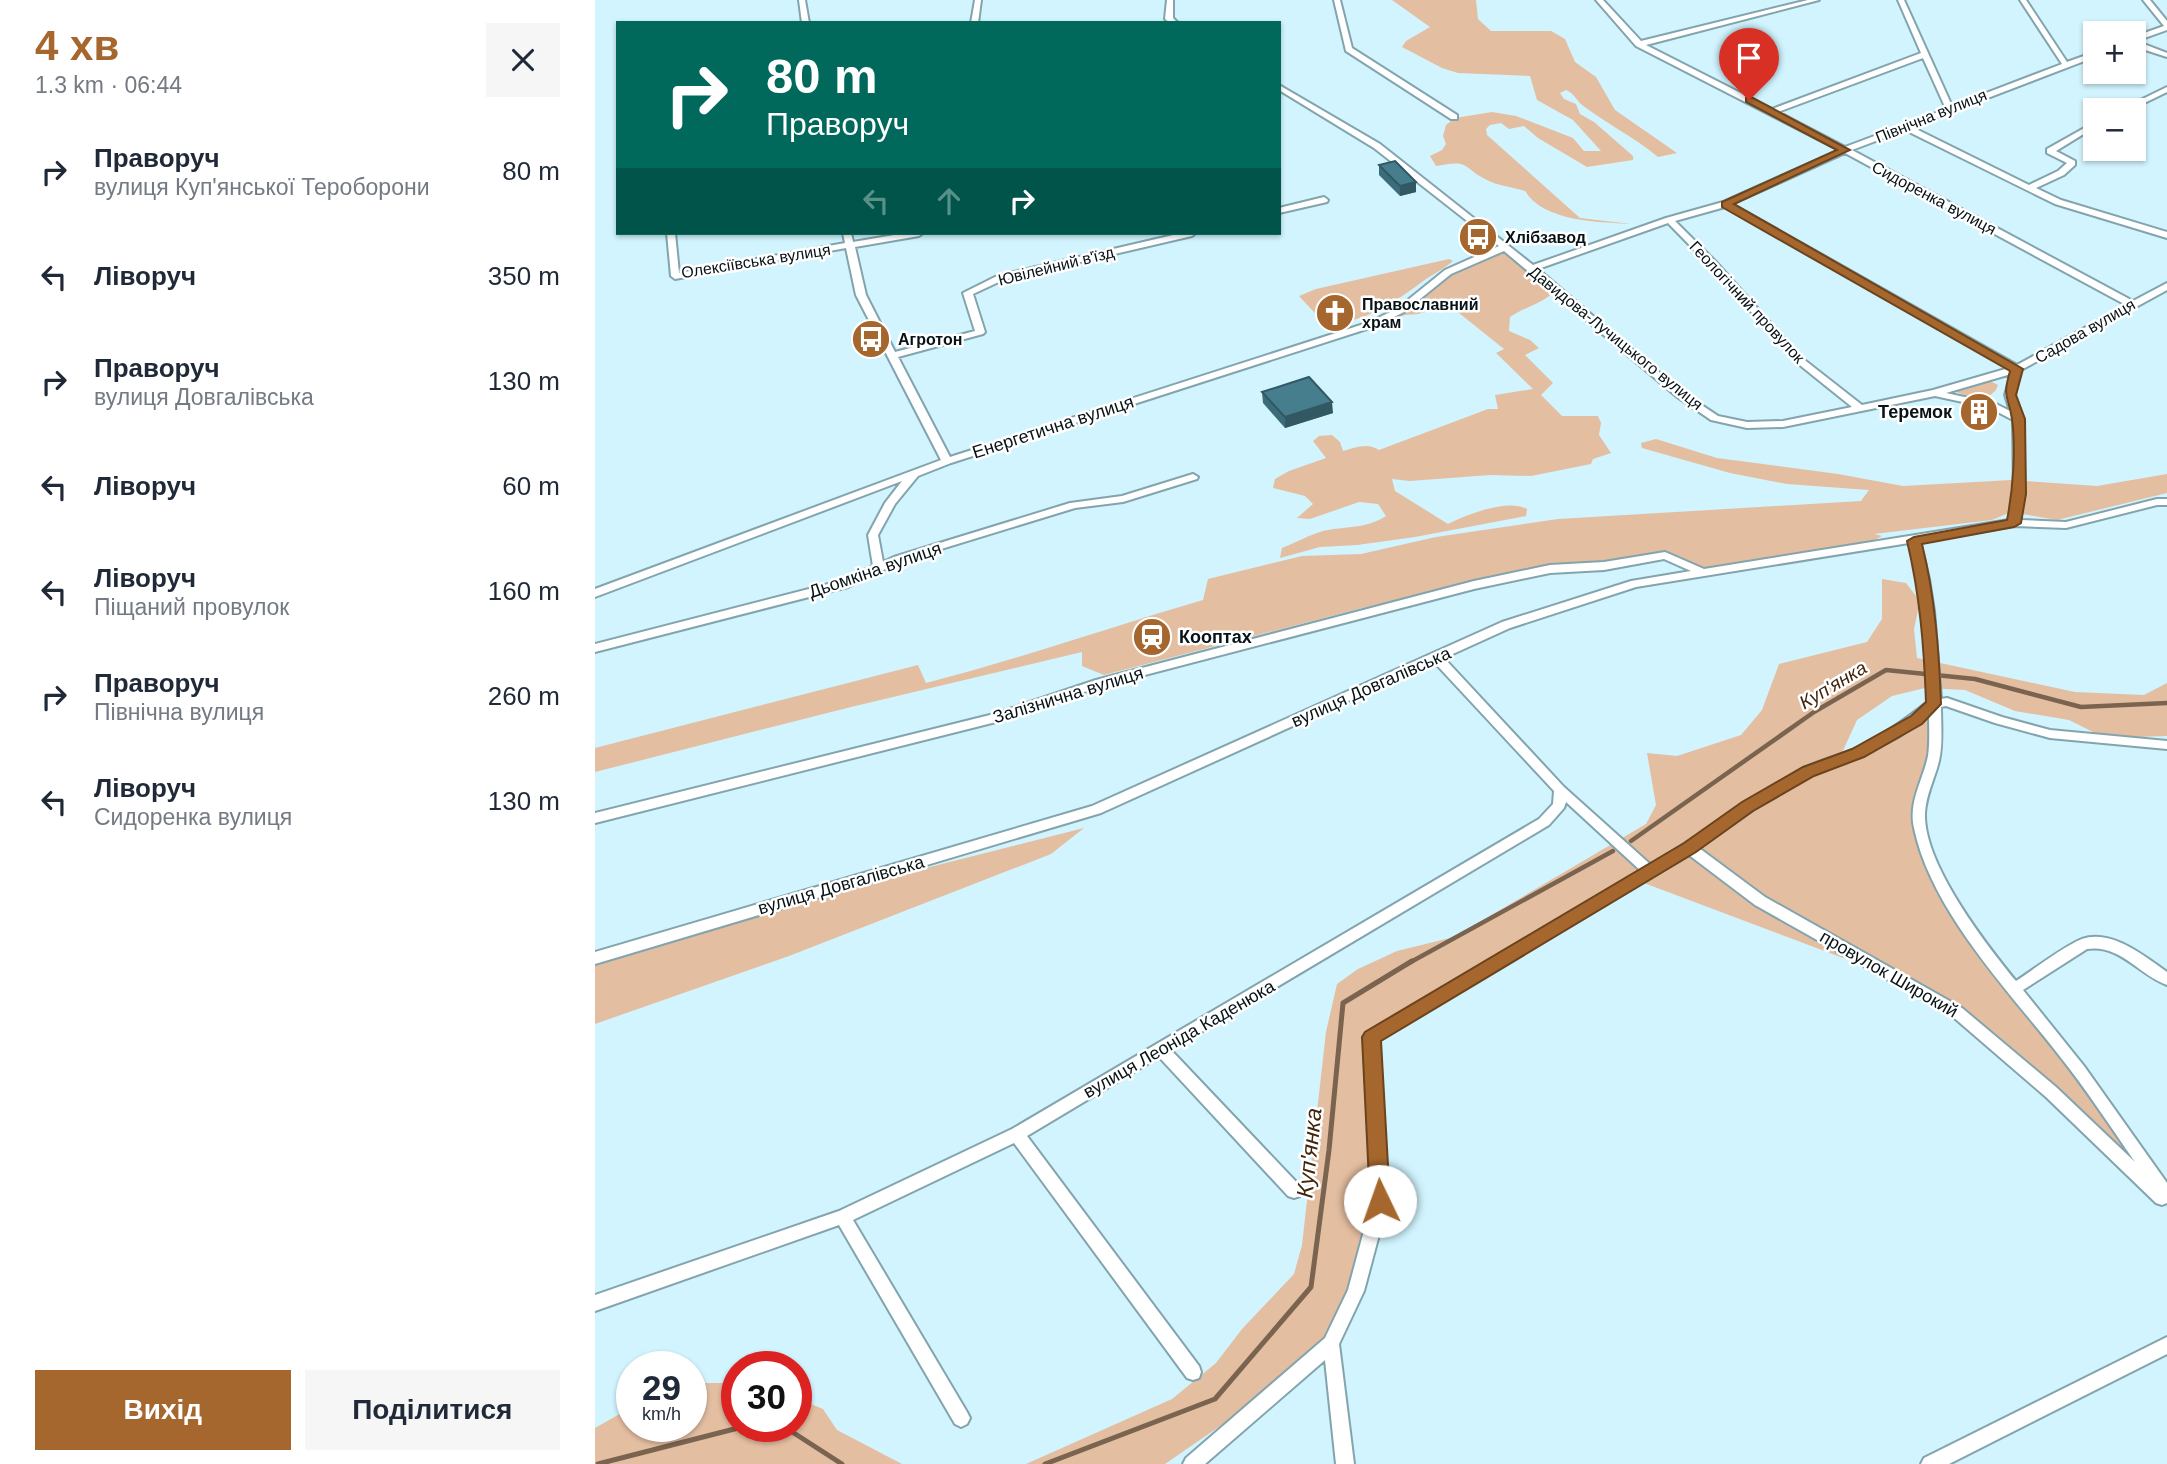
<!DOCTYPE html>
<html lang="uk">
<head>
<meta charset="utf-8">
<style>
	body { margin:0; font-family:Helvetica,sans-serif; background:#f6f6f7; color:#1f2937; height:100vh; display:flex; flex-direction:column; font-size:26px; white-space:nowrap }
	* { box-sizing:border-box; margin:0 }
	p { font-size:23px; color:#747a83 }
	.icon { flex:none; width:38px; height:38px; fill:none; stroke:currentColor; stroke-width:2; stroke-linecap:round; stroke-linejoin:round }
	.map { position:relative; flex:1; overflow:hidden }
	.side { display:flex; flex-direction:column; background:#fff; width:595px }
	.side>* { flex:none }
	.top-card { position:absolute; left:21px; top:21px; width:665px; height:214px; border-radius:0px; box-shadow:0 2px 5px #0004; background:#00695c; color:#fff; overflow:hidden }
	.fabs { position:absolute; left:1488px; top:21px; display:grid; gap:14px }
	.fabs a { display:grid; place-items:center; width:63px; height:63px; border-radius:0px; background:#fff; box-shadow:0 2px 5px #0004; font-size:35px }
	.speed { position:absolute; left:21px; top:1351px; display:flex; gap:14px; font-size:35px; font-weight:700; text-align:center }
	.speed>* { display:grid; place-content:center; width:91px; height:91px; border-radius:50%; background:#fff; box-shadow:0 2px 5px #0004; line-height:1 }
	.speed small { font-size:18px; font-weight:400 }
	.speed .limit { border:10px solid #d22; background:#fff; color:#111 }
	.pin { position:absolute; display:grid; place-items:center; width:60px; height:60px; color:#fff; margin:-72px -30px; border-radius:50% 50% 50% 0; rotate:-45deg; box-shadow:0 0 7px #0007 }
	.pin .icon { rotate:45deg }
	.me { position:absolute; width:77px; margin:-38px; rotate:357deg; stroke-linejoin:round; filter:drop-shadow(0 0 5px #0008) }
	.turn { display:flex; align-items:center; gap:24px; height:147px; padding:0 35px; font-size:32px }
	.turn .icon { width:91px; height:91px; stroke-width:2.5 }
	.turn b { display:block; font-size:49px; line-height:60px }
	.lanes { display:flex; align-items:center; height:66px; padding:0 35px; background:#0003; justify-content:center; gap:35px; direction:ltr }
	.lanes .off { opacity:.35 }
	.round { display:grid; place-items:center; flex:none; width:74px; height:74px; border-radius:0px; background:#f6f6f7 }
	.head { display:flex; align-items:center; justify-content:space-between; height:119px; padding:0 35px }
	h1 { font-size:42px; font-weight:700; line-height:52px; color:#a5672d }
	.action { display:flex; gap:14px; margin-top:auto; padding:14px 35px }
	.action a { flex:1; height:80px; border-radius:0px; background:#a5672d; color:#fff; font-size:28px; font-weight:700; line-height:80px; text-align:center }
	.action a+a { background:#f6f6f7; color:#1f2937 }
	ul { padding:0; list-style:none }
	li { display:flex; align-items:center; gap:21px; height:105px; padding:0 35px }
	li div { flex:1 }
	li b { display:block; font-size:26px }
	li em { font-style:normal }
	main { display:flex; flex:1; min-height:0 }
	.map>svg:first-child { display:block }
	.green { fill:#e4bea1 }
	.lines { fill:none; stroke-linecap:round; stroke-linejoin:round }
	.stream-far1 { stroke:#7a6450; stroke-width:4.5 }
	.stream { stroke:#7a6450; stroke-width:5 }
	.street-casing { stroke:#83a4ad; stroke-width:4 }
	.street { fill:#fff; fill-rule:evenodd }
	.wall { fill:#3c6c79 }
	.shaded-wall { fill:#315863 }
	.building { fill:#467e8d; stroke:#315863; stroke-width:2 }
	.route { fill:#a5672d; stroke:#6b431d; stroke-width:2 }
	.labels { text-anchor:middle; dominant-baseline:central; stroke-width:5; stroke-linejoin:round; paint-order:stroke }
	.far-street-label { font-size:16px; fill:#071317; stroke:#fff }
	.far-poi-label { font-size:16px; font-weight:bold; fill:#071317; stroke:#fff; text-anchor:start }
	.poi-label { font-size:18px; font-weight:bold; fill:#071317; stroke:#fff; text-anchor:end }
	.street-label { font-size:18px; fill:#071317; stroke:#fff }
	.water-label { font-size:19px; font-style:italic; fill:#41250c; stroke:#fff }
	.near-water-label { font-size:23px; font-style:italic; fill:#41250c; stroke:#fff }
</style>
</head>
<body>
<main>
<section class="side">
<div class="head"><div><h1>4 хв</h1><p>1.3 km · 06:44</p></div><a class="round"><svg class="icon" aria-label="close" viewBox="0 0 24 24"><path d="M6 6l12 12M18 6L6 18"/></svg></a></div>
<ul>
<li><svg class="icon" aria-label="right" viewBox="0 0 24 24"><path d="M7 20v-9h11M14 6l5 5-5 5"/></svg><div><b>Праворуч</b><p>вулиця Куп'янської Тероборони</p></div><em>80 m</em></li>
<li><svg class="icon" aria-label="left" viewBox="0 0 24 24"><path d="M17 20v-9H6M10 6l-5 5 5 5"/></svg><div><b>Ліворуч</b></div><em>350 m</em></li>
<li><svg class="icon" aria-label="right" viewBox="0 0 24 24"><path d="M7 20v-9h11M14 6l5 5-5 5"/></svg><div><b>Праворуч</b><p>вулиця Довгалівська</p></div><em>130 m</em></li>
<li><svg class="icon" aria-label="left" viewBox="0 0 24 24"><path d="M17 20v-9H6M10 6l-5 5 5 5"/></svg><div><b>Ліворуч</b></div><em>60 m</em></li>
<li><svg class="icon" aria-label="left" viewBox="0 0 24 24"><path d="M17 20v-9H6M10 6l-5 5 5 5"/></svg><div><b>Ліворуч</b><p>Піщаний провулок</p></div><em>160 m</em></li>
<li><svg class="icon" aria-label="right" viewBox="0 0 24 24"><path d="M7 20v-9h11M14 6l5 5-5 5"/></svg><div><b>Праворуч</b><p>Північна вулиця</p></div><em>260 m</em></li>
<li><svg class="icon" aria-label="left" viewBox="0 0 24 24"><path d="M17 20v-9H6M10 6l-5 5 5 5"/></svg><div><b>Ліворуч</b><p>Сидоренка вулиця</p></div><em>130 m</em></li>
</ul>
<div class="action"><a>Вихід</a><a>Поділитися</a></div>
</section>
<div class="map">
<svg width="1572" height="1464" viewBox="0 0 1572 1464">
	<rect width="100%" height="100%" fill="#d1f4fe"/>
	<g class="green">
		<path d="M797,0H881L883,19L896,31H956L970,39L980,62L1001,77L1020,110L1082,153L1063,157C1039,137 1012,124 987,105C981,100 979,93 971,90L965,93L969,99L981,104L985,114L999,122L1038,156V160L992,167L943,138L929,126L914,129L906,123L895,125L891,129L892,135L985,218L1036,224C1004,222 949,222 930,191C918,187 903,186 892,180C866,167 876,159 841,166L835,156L847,150L851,144L848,136L851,125L860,118L897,112L921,116L978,138L989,151H1006L978,120L942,100L935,76L863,73L847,68L807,47L811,41L835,27Z"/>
		<path d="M908,248L961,289C949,304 931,306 915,317L914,331L935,340L944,348L930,355L958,383L946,395L967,416H1003L1006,423L1004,435L1016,453L998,459L996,464L936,476L895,475L815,481L797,479L800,491L853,524C871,515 913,498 932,509L931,516L820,537L762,545L725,547L685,558L687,548C700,543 714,535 728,531C750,526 771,529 791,516L783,504L764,502L715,519L702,518L718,504L710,496L678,488L680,479L694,471L731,458L718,441L724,436L737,435L745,442L748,451C759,448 773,442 784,450L893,409H903L900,395L938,389L901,353L909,349L854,305L823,314L810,315L671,362L806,310L852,273Z"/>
		<path d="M854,259L858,261C850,268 840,273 831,279C800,302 771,322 731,325L704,296L721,289Z"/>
		<path d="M1393,380L1403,385C1397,404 1372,398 1358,390Z"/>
		<path d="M1061,439L1122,458L1243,474L1308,486L1416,480L1502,486L1572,474V493L1462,520L1416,512L1397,520L1279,534L1287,536L1270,545L1111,571L1088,558L938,570L767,608L509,675L487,666V652L256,707L0,772V748L323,665L331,683C425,659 515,627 608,600L613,579L707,556L766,554L841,537L963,519L1266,501L1274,490L1192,484L1135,473L1047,448L1046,443Z"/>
		<path d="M1287,579L1311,583L1325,601L1319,629L1322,658L1480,692L1549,695L1572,683V736L1510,738L1474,720L1420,711L1370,690L1330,688L1297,696L1262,720L1245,757L1280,744L1338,704L1340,745L1325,825L1353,895L1572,1197V1203L1502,1135L1369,1017L1322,989L1256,961L1041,880L777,1037L784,1176L772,1250L736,1344L702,1373L570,1464H431L577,1399L621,1363L647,1329L699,1274L707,1245L731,1032L742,984L763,969L802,951L859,937L1051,824L1061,805L1052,753L1082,756L1146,735L1167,710L1184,664L1272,642L1287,619Z"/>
		<path d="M489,828L456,854L194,956L0,1024V958L311,873Z"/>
		<path d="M96,1383H142V1426H201V1398L228,1409L242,1430L307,1464H0V1428L37,1407V1426H96Z"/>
	</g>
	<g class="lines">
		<g class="stream-far1">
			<path d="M1036,841L1219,712L1291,670L1380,679L1486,707L1572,703"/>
			<path d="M814,963L1018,851"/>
		</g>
		<g class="stream">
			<path d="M188,1426L247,1464"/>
			<path d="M3,1464L151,1426"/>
			<path d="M450,1464L620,1399L716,1287L734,1150L748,1003L817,961"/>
		</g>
		<g class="street-casing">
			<g id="street">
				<path d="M204,0H210L214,23H207Z"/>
				<path d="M380,0H386L383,23H376Z"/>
				<path d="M572,0H578V18L583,23H575L570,19Z"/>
				<path d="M739,0H745L757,48L862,115V119H856L751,51Z"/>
				<path d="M1001,0H1008L1046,41L1213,0H1224L1051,45L1177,109L1326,53L1303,0H1309L1357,106L1467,64L1425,0H1431L1472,62L1500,52V57L1317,127L1434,185L1463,171L1472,163L1452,153V149L1500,122V127L1461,151L1480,161V165L1469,175L1441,188L1466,200L1572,232V238L1460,204L1310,130L1257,150L1538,301L1572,283V290L1426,370L1420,395L1428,419L1429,494L1425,520L1471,522L1562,499H1572V505H1562L1471,528L1419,526L1325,542L1334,579L1339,611L1346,699L1352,698L1407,717L1455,730L1572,741V749L1455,738L1400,723L1351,706L1346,707C1346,725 1348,743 1344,761C1340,778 1331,794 1330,813C1328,863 1390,943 1421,981C1438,970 1469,946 1487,939C1517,929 1549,956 1572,972V985C1544,975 1525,944 1492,949L1428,990L1489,1066L1572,1183V1203L1567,1205L1561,1203L1451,1097L1357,1016L1160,905L1094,855L784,1040L793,1201L769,1291L744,1344L759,1464H741L730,1360L610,1464H588L591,1458L730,1338L753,1290L777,1201L770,1037L772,1033L1046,871L971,802L969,808L954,825L576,1050L705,1186L707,1191L705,1196L699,1198L693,1196L564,1057L432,1136L604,1366L606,1372L604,1378L598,1380L592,1378L419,1143L258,1220L372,1412L375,1418L372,1424L366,1427L360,1424L244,1225L0,1311V1295L244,1211L417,1129L944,819L958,804L959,791L839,662L506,813L0,964V952L497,806L907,622L1036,581L1096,571L1069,559L1009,570L955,573L879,589L504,687L401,722L0,823V813L399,714L501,680L879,581L955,565L1009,562L1070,552L1109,569L1414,520L1419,494L1418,420L1395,408L1340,396L1188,427L1152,428L1116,420L1081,396L909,251L856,274L809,312L781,326L356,463L323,476L300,504L283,535L288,562L299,557L475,503L527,496L598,474L603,477L602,479L528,502L480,508L307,561L253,587L0,652V644L245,581L278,566L273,535L290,503L307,481L0,597V589L346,460L261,295L251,248L80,279L76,276L72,233H80L84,273L250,243L248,233H256L258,242L311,233H328L324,236L260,247L271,295L300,352L380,331L368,293L402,276L587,233H601L597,236L408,280L378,294L390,332L388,334L303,357L355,457L775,322L803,308L850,270L904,246L779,148L684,90V85L785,144L938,265L1071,218L1128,202L1244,150L1041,46ZM1328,58L1351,109L1250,147L1183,112ZM1250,153L1531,305L1422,365L1137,204ZM1130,207L1414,368L1338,390L1267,405L1207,358L1122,263L1080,221ZM1073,223L1116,267L1201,362L1257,407L1188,421L1152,422L1123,416L1087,392L943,269ZM1416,374L1410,395L1415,411L1401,404L1351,393ZM1314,543L1323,579L1328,611L1334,701C1309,720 1286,738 1257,750C1241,757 1222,761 1207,769C1154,798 1108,834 1056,865L969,787L849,658L915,628L1041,587ZM1334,713C1334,727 1335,742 1333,756C1328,780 1313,802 1319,828C1336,910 1412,989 1463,1054C1491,1089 1515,1126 1540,1162L1461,1087L1367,1008L1170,897L1104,848L1158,810L1218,774L1267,756L1305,736Z"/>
				<path d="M1548,0H1555L1572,21V30L1541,41L1572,53V57L1538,46V37L1569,26Z"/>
				<path d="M1572,87V92L1535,110H1525Z"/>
				<path d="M729,197L733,200L732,202L684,213V208Z"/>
				<path d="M1572,1337V1354L1354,1464H1326L1329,1458Z"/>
			</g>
		</g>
		<use href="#street" class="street"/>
	</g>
	<g class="wall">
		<path d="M784,165L821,192L805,196L784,175Z"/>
		<path d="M667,392L738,413L690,428L668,403Z"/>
	</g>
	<g class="shaded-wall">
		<path d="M821,182V192L805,196V186Z"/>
		<path d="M737,402L738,413L690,428V417Z"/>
	</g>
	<g class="building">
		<path d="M800,161L821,182L805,186L784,165Z"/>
		<path d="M714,377L737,402L690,417L667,392Z"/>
	</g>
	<path class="route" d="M1151,98H1158L1255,150L1139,204L1428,369L1421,395L1430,419L1431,494L1426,523L1419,527L1327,544C1340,597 1344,649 1346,704L1327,724L1269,757L1219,776L1158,811L1101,852L786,1041L795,1201L792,1207L785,1210L778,1207L775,1201L767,1037L770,1032L1089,843L1147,802L1208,767L1257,749L1316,716L1331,702C1329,647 1325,595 1312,541L1319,537L1412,520C1418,490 1421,449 1417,419C1413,393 1407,400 1415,371L1127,207V202L1242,150L1151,102Z"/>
	<defs>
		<g id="bus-disc" transform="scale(2.0125)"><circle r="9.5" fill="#a5672d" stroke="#fff"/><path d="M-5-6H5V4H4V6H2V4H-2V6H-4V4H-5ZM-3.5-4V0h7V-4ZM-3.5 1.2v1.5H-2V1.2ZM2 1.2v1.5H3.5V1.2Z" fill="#fff"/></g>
		<g id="church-disc" transform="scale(2.0125)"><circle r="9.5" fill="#a5672d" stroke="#fff"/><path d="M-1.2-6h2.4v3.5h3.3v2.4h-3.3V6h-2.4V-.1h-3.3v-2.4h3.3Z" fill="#fff"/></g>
		<g id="building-disc" transform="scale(2.0125)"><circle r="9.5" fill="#a5672d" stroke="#fff"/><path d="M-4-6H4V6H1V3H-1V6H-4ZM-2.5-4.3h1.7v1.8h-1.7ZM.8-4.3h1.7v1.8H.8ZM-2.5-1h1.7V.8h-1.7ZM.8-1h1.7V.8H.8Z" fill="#fff"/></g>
		<g id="station-disc" transform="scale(2.0125)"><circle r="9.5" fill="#a5672d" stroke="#fff"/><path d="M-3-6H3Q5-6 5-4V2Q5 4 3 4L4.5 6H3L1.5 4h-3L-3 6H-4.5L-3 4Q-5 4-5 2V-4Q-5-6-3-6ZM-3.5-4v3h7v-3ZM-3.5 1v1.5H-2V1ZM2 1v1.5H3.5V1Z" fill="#fff"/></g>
	</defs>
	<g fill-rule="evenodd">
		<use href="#bus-disc" x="883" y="237"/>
		<use href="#church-disc" x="740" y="313"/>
		<use href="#bus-disc" x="276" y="339"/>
		<use href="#building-disc" x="1384" y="412"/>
		<use href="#station-disc" x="557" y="637"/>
	</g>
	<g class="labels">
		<g class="far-street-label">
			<text transform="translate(1336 116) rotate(-22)">Північна вулиця</text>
			<text transform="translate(1339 198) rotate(28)">Сидоренка вулиця</text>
			<text transform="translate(161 261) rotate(-9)">Олексіївська вулиця</text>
			<text transform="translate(461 266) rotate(-14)">Ювілейний в'їзд</text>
			<text transform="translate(1152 302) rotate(47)">Геологічний провулок</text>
			<text transform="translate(1490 331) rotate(-30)">Садова вулиця</text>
			<text transform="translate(1021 338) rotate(39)">Давидова-Лучицького вулиця</text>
		</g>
		<g class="far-poi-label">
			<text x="910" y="237">Хлібзавод</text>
			<text x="767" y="304">Православний<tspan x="767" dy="18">храм</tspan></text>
			<text x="303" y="339">Агротон</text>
		</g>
		<g class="poi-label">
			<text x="1357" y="412">Теремок</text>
			<text x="584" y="637" text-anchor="start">Кооптах</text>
		</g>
		<g class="street-label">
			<text transform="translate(458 427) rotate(-18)">Енергетична вулиця</text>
			<text transform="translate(280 570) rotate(-19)">Дьомкіна вулиця</text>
			<text transform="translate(776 687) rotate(-24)">вулиця Довгалівська</text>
			<text transform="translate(473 695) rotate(-17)">Залізнична вулиця</text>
			<text transform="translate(246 885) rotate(-16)">вулиця Довгалівська</text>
			<text transform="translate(1294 974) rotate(30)">провулок Широкий</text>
			<text transform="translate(584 1039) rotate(-30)">вулиця Леоніда Каденюка</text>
		</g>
		<g class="water-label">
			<text transform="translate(1238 685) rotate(-31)">Куп'янка</text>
		</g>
		<g class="near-water-label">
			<text transform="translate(714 1153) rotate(-84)">Куп'янка</text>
		</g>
	</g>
</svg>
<div class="fabs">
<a>+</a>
<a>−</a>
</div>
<div class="speed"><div>29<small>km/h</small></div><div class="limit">30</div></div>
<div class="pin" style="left:1154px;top:100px;background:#d93025"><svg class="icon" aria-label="arrive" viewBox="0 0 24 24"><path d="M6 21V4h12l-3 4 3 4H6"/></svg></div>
<svg class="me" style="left:785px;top:1201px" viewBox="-20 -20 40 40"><circle r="19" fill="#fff"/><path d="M0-13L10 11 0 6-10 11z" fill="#a5672d"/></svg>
<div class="top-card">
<div class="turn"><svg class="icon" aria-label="right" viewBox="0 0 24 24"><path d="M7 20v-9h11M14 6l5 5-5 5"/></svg><div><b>80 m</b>Праворуч</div></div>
<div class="lanes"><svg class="icon off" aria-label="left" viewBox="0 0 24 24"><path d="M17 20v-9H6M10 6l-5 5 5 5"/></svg><svg class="icon off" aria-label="ahead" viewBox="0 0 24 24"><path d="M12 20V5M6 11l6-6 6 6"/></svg><svg class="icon" aria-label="right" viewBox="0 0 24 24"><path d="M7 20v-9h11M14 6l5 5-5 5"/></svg></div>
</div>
</div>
</main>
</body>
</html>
